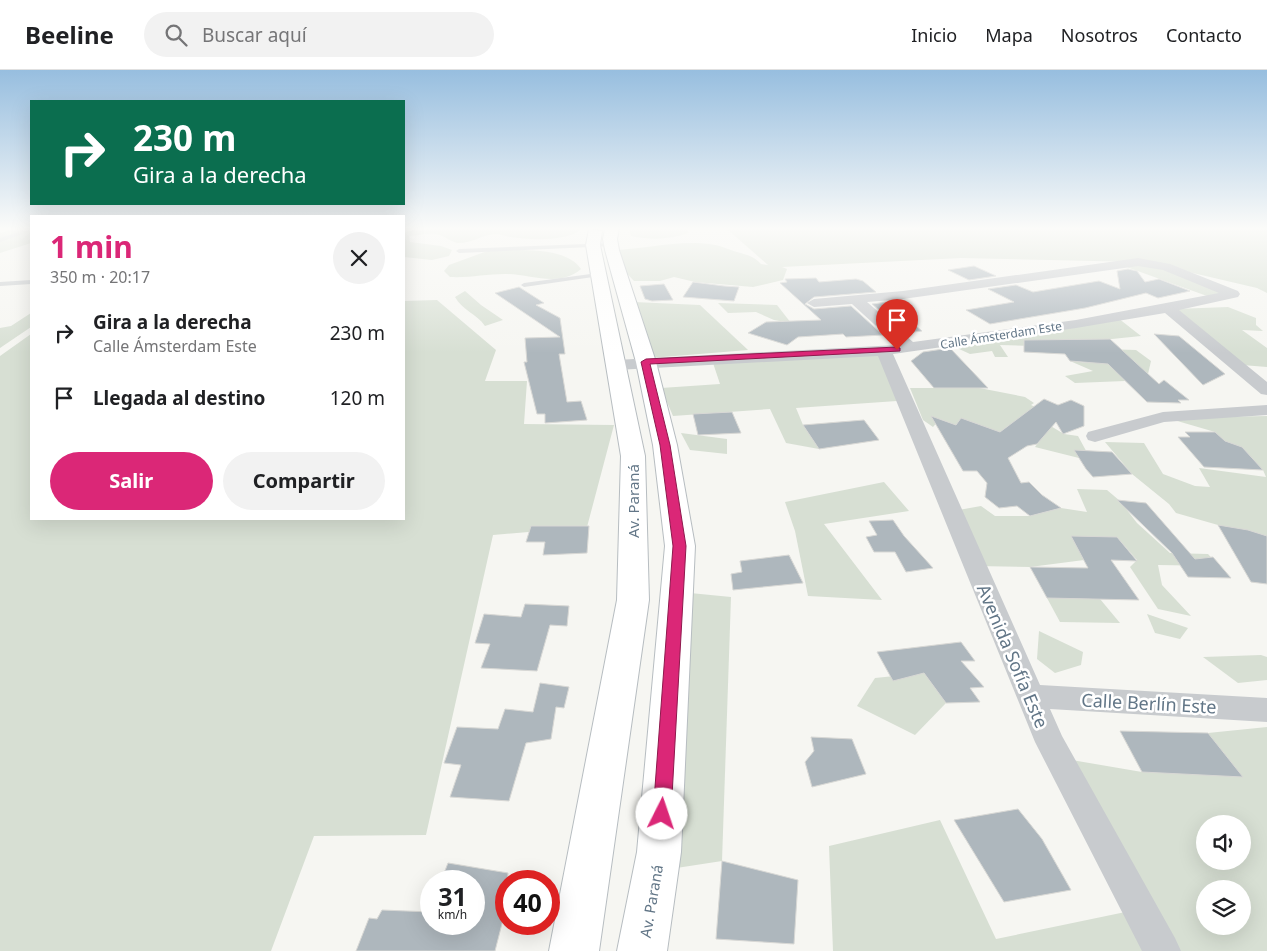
<!DOCTYPE html>
<html lang="es">
<head>
<meta charset="utf-8">
<style>
	body { margin:0; font-family:"Noto Sans",sans-serif; background:#f2f2f2; color:#202124; height:100vh; display:flex; flex-direction:column; font-size:19px; white-space:nowrap }
	* { box-sizing:border-box; margin:0 }
	p { font-size:16px; color:#757577 }
	.icon { flex:none; width:28px; height:28px; fill:none; stroke:currentColor; stroke-width:2; stroke-linecap:round; stroke-linejoin:round }
	.map { position:relative; flex:1; overflow:hidden }
	.drawer { position:absolute; left:30px; top:145px; width:375px; height:305px; display:flex; flex-direction:column; background:#fff; border-radius:0px; box-shadow:0 5px 20px #0002 }
	.drawer>* { flex:none }
	.hud { position:absolute; left:30px; top:30px; width:375px; height:105px; border-radius:0px; box-shadow:0 5px 20px #0002; background:#0b6e4f; color:#fff; overflow:hidden }
	.controls { position:absolute; left:1196px; top:745px; display:grid; gap:10px }
	.controls a { display:grid; place-items:center; width:55px; height:55px; border-radius:50%; background:#fff; box-shadow:0 5px 20px #0002; font-size:25px }
	.speed { position:absolute; left:420px; top:800px; display:flex; gap:10px; font-size:25px; font-weight:700; text-align:center }
	.speed>* { display:grid; place-content:center; width:65px; height:65px; border-radius:50%; background:#fff; box-shadow:0 5px 20px #0002; line-height:1 }
	.speed small { font-size:12px; font-weight:400 }
	.speed .limit { border:8px solid #d22; background:#fff; color:#111 }
	.pin { position:absolute; display:grid; place-items:center; width:42px; height:42px; color:#fff; margin:-51px -21px; border-radius:50% 50% 50% 0; rotate:-45deg; box-shadow:0 0 5px #0007 }
	.pin .icon { rotate:45deg }
	.me { position:absolute; width:55px; margin:-28px; rotate:4deg; stroke-linejoin:round; filter:drop-shadow(0 0 4px #0008) }
	.turn { display:flex; align-items:center; gap:18px; height:105px; padding:0 20px; font-size:22px }
	.turn .icon { width:65px; height:65px; stroke-width:2.5 }
	.turn b { display:block; font-size:35px; line-height:42px }
	.round { display:grid; place-items:center; flex:none; width:52px; height:52px; border-radius:26px; background:#f2f2f2 }
	.headline { display:flex; align-items:center; justify-content:space-between; height:85px; padding:0 20px }
	h1 { font-size:30px; font-weight:700; line-height:38px; color:#db2777 }
	.primary-button { display:flex; gap:10px; margin-top:auto; padding:10px 20px }
	.primary-button a { flex:1; height:58px; border-radius:30px; background:#db2777; color:#fff; font-size:20px; font-weight:700; line-height:58px; text-align:center }
	.primary-button a+a { background:#f2f2f2; color:#202124 }
	ul { padding:0; list-style:none }
	li { display:flex; align-items:center; gap:15px; height:65px; padding:0 20px }
	li div { flex:1 }
	li b { display:block; font-size:19px }
	li em { font-style:normal }
	header { display:flex; align-items:center; gap:30px; box-sizing:border-box; height:70px; padding:0 25px; background:#fff; border-bottom:1px solid #e0e0e0 }
	header strong { font-size:24px }
	nav { display:flex; gap:28px; margin-inline-start:auto; font-size:18px }
	.search { width:350px; height:45px; background:#f2f2f2; display:flex; align-items:center; gap:12px; box-sizing:border-box; padding:0 18px; border-radius:28px; color:#757577; font-size:19px }
	.map>svg:first-child { display:block }
	.green { fill:#d7dfd3; fill-rule:evenodd }
	.building { fill:#aeb7bd; stroke:#d8d8d5 }
	.lines { fill:none; stroke-linecap:round; stroke-linejoin:round }
	.secondary-casing { stroke:#b7bdc1; stroke-width:2 }
	.lane { fill:#c8cbce; fill-rule:evenodd }
	.street { fill:#c8cbce; fill-rule:evenodd }
	.secondary { fill:#fff; fill-rule:evenodd }
	.route { fill:#db2777; stroke:#8e194d }
	.labels { text-anchor:middle; dominant-baseline:central; stroke-width:5; stroke-linejoin:round; paint-order:stroke }
	.far-street-label { font-size:12px; fill:#627687; stroke:#fff }
	.street-label { font-size:15px; fill:#627687; stroke:#fff }
	.near-street-label { font-size:18px; fill:#627687; stroke:#fff }
</style>
</head>
<body>
<header>
<strong>Beeline</strong>
<div class="search"><svg class="icon" aria-label="search" viewBox="0 0 24 24"><circle cx="10" cy="10" r="6"/><path d="M15 15l6 6"/></svg>Buscar aquí</div>
<nav><a>Inicio</a><a>Mapa</a><a>Nosotros</a><a>Contacto</a></nav>
</header>
<div class="map">
<svg width="1267" height="881" viewBox="0 0 1267 881">
	<rect width="100%" height="100%" fill="#f6f6f2"/>
	<g class="green">
		<path d="M15,159H31V173L0,183V163Z"/>
		<path d="M427,159H582C566,172 530,170 510,167C505,166 500,164 495,164C481,165 473,173 458,173C451,172 446,167 440,165C431,162 419,165 409,166L410,172L441,176L452,180L449,186L432,190L404,187V162Z"/>
		<path d="M629,159H688V163C670,170 650,170 631,166Z"/>
		<path d="M727,159H1267V223L1257,218L1150,193L1232,224L1207,226L1121,195L1138,192L961,188L782,197L787,199L783,210L753,217L695,212L674,207L660,211H634L619,195L614,180C647,179 682,169 715,175C722,176 730,180 737,182C747,185 754,186 761,194L768,195Z"/>
		<path d="M490,180C515,181 565,175 581,199C559,218 531,204 505,204C486,204 469,208 450,207L444,201L449,195Z"/>
		<path d="M465,221L481,235L503,250L485,256C477,244 462,240 455,227Z"/>
		<path d="M437,230L496,280L485,311H527L524,354L614,355L587,457L493,465L426,765L314,766L271,881H0V286L31,264V449H404V231Z"/>
		<path d="M634,232L700,235L748,280L651,288Z"/>
		<path d="M718,233L777,235L791,253L774,250L756,242L728,243Z"/>
		<path d="M1228,237L1256,248V255L1263,261L1242,260L1267,278V297L1242,295L1175,239Z"/>
		<path d="M31,243V257L0,278V258L11,256Z"/>
		<path d="M1118,248L1141,266L1112,269H1078L1033,276L1000,275L1008,287H995L992,281L970,284L957,278Z"/>
		<path d="M1104,279L1136,280L1151,291L1148,304L1117,302L1125,311L1075,313L1065,306L1093,301L1070,291L1089,293L1093,282Z"/>
		<path d="M885,285L897,331L796,338L803,355L819,379L786,373L770,339L673,346L661,318L720,314L712,290Z"/>
		<path d="M964,315L1025,327L1034,333L1031,335L1060,349L1049,355L1064,364L1078,366L1090,388H1079L1035,377L1042,368L1009,355L1000,362L961,348L956,355L940,349L933,357L923,350L910,318H954Z"/>
		<path d="M1267,346V466L1248,460L1218,455L1176,443L1169,434L1132,404L1105,372L1144,373L1163,404L1195,416L1210,417L1199,398L1266,407L1263,400L1242,377L1225,371L1215,362L1167,348Z"/>
		<path d="M681,363L727,369V384L690,380Z"/>
		<path d="M884,412L909,441L824,454L882,530L808,526L795,461L785,432Z"/>
		<path d="M1077,419L1107,420L1120,431L1137,453L1170,483L1208,484L1219,496L1158,495L1162,515L1191,546L1158,539L1130,497L1137,490L1117,467L1071,466L1084,490L1030,497L976,496L953,441L981,436L995,446H1030L1061,438L1087,442Z"/>
		<path d="M690,523L731,527L722,791L657,801Z"/>
		<path d="M1047,528L1100,529L1120,553L1060,552Z"/>
		<path d="M1147,544L1188,558L1180,569L1155,563Z"/>
		<path d="M1039,561L1083,582L1081,595L1055,603L1037,589Z"/>
		<path d="M1261,585L1267,587V610L1238,613L1203,587Z"/>
		<path d="M924,603L946,633L915,665L857,636L875,608Z"/>
		<path d="M1267,657V881H1168L1060,688L1142,702L1208,663ZM1205,754H1242V791H1205ZM1205,819H1242V856H1205Z"/>
		<path d="M940,750L996,869L1135,840L1144,881H833L829,776Z"/>
	</g>
	<g class="building">
		<path d="M974,196L996,206L969,210L948,200Z"/>
		<path d="M1128,199L1137,201L1145,212L1159,209L1190,221L1158,228L1146,223L1085,238L990,254L966,240L1014,232L988,219L1016,215L1033,222L1099,211L1120,219L1117,201Z"/>
		<path d="M816,208L819,212L856,209L863,211L876,222L814,227L805,234L814,239L851,236L883,265L846,267L843,264L798,267L787,275L748,263L766,252L821,250L780,213L787,212L785,209Z"/>
		<path d="M693,212L724,216L739,217L734,231L683,227Z"/>
		<path d="M664,214L673,230L652,231L645,229L640,216Z"/>
		<path d="M519,217L544,233L536,235L560,248L565,284H559L567,332L581,331L587,350L545,353V344H537L524,292H527L525,268L560,267L495,223Z"/>
		<path d="M888,232L922,261L905,263L872,234Z"/>
		<path d="M1154,264L1179,266L1225,304L1203,315Z"/>
		<path d="M1110,269L1159,314L1164,310L1189,330H1178L1181,333L1147,332L1108,294L1070,291L1065,284L1024,282V270Z"/>
		<path d="M950,278L988,318H934L911,291L923,282Z"/>
		<path d="M1044,329L1058,335L1071,330L1084,336V356L1063,364L1056,352L1037,374L1027,376L1008,388L1021,413L1029,412L1042,425L1061,438L1030,446L1017,436L999,438L985,427L987,413L977,401H963L931,346L956,355L961,348L1000,362Z"/>
		<path d="M732,342L741,363L698,365L693,344Z"/>
		<path d="M864,350L879,370L819,379L803,355Z"/>
		<path d="M1185,362H1215L1225,371L1242,377L1263,400L1204,397L1178,367H1190Z"/>
		<path d="M1074,380L1112,382L1132,404L1093,407L1086,399Z"/>
		<path d="M1117,430L1146,433L1195,489L1213,487L1231,508L1188,507L1172,483Z"/>
		<path d="M893,450L904,466L933,498L906,502L895,482H874L866,467L877,465L869,451Z"/>
		<path d="M1218,455L1248,460L1267,466V514L1251,512Z"/>
		<path d="M531,456H589L587,483L543,485L545,472H526Z"/>
		<path d="M1071,466L1117,467L1137,491L1111,490L1139,530L1047,528L1030,497L1088,498Z"/>
		<path d="M789,485L803,513L733,520L731,504L742,502L740,491Z"/>
		<path d="M525,534L569,536L567,556L550,555L537,601L481,598L490,574L475,573L484,544L521,547Z"/>
		<path d="M961,572L975,591H961L984,617L970,618L980,632L946,633L924,603L893,611L877,582Z"/>
		<path d="M540,613L569,617L564,638L556,637L551,669L526,673L509,731L450,727L461,695L444,693L457,657L498,659L505,639L533,642Z"/>
		<path d="M1120,661L1208,663L1243,707L1142,702Z"/>
		<path d="M811,667L852,669L866,704L812,717L805,692L814,681Z"/>
		<path d="M1018,739L1042,769L1071,820L1004,832L954,750Z"/>
		<path d="M722,791L798,810L794,874L716,869Z"/>
		<path d="M448,793L508,803L506,838L495,881H356L369,848L377,849L382,840L431,842V854H474V811H441Z"/>
	</g>
	<g class="lines">
		<g class="secondary-casing">
			<g id="secondary">
				<path d="M589,159L602,161L600,175L645,386L649,530L599,881H549L617,530L621,386L586,175Z"/>
				<path d="M605,159H619L617,169L619,180L656,292L677,375L695,476L681,782L667,881H617L637,782L665,476L653,375L636,292L605,180L603,169Z"/>
			</g>
		</g>
		<g class="lane">
			<path d="M21,161L23,164L0,172V168Z"/>
			<path d="M611,173L614,175L613,176L459,183L456,181L459,179Z"/>
			<path d="M598,203L600,204V206L524,217L521,215L524,213Z"/>
			<path d="M31,210V214L0,216V212Z"/>
		</g>
		<g class="street">
			<path d="M1138,188L1170,194L1238,221L1240,224L1238,227L1179,240L1267,312V325L1261,324L1165,243L1076,258L893,284L1040,615L1267,628V652L1050,639L1062,666L1175,868L1181,881H1142L1035,672L878,286L616,300L610,298L608,295L610,292L616,290L897,275L852,234L814,237L807,233L814,229L903,221ZM1138,196L1163,200L1219,223L1076,250L913,272L867,232L903,229Z"/>
			<path d="M1267,335V345L1164,352L1095,372L1088,370L1086,366L1088,362L1163,342Z"/>
		</g>
		<use href="#secondary" class="secondary"/>
	</g>
	<linearGradient id="sky" x2="0" y2="1"><stop stop-color="#97bedf"/><stop offset="0.56" stop-color="#fbfbf9"/><stop offset="1" stop-color="#fbfbf9" stop-opacity="0"/></linearGradient>
	<rect width="1267" height="283" fill="url(#sky)"/>
	<path class="route" d="M897,277L900,278V281L650,294L670,375L686,476L671,744L668,750L662,752L656,750L653,744L673,476L660,375L641,292L646,289Z"/>
	<g class="labels">
		<g class="far-street-label">
			<text transform="translate(1001 265) rotate(-9)">Calle Ámsterdam Este</text>
		</g>
		<g class="street-label">
			<text transform="translate(633 431) rotate(-90)">Av. Paraná</text>
			<text transform="translate(651 831) rotate(-80)">Av. Paraná</text>
		</g>
		<g class="near-street-label">
			<text transform="translate(1013 586) rotate(67)">Avenida Sofía Este</text>
			<text transform="translate(1149 633) rotate(3)">Calle Berlín Este</text>
		</g>
	</g>
</svg>
<div class="controls">
<a><svg class="icon" aria-label="sound" viewBox="0 0 24 24"><path d="M4 9h4l5-4v14l-5-4H4zM17 9q2 3 0 6"/></svg></a>
<a><svg class="icon" aria-label="layers" viewBox="0 0 24 24"><path d="M12 4l9 5-9 5-9-5zM3 14l9 5 9-5"/></svg></a>
</div>
<div class="speed"><div>31<small>km/h</small></div><div class="limit">40</div></div>
<div class="pin" style="left:897px;top:280px;background:#d93025"><svg class="icon" aria-label="arrive" viewBox="0 0 24 24"><path d="M6 21V4h12l-3 4 3 4H6"/></svg></div>
<svg class="me" style="left:662px;top:744px" viewBox="-20 -20 40 40"><circle r="19" fill="#fff"/><path d="M0-13L10 11 0 6-10 11z" fill="#db2777"/></svg>
<div class="hud">
<div class="turn"><svg class="icon" aria-label="right" viewBox="0 0 24 24"><path d="M7 20v-9h11M14 6l5 5-5 5"/></svg><div><b>230 m</b>Gira a la derecha</div></div>
</div>
<section class="drawer">
<div class="headline"><div><h1>1 min</h1><p>350 m · 20:17</p></div><a class="round"><svg class="icon" aria-label="close" viewBox="0 0 24 24"><path d="M6 6l12 12M18 6L6 18"/></svg></a></div>
<ul>
<li><svg class="icon" aria-label="right" viewBox="0 0 24 24"><path d="M7 20v-9h11M14 6l5 5-5 5"/></svg><div><b>Gira a la derecha</b><p>Calle Ámsterdam Este</p></div><em>230 m</em></li>
<li><svg class="icon" aria-label="arrive" viewBox="0 0 24 24"><path d="M6 21V4h12l-3 4 3 4H6"/></svg><div><b>Llegada al destino</b></div><em>120 m</em></li>
</ul>
<div class="primary-button"><a>Salir</a><a>Compartir</a></div>
</section>
</div>
</body>
</html>
